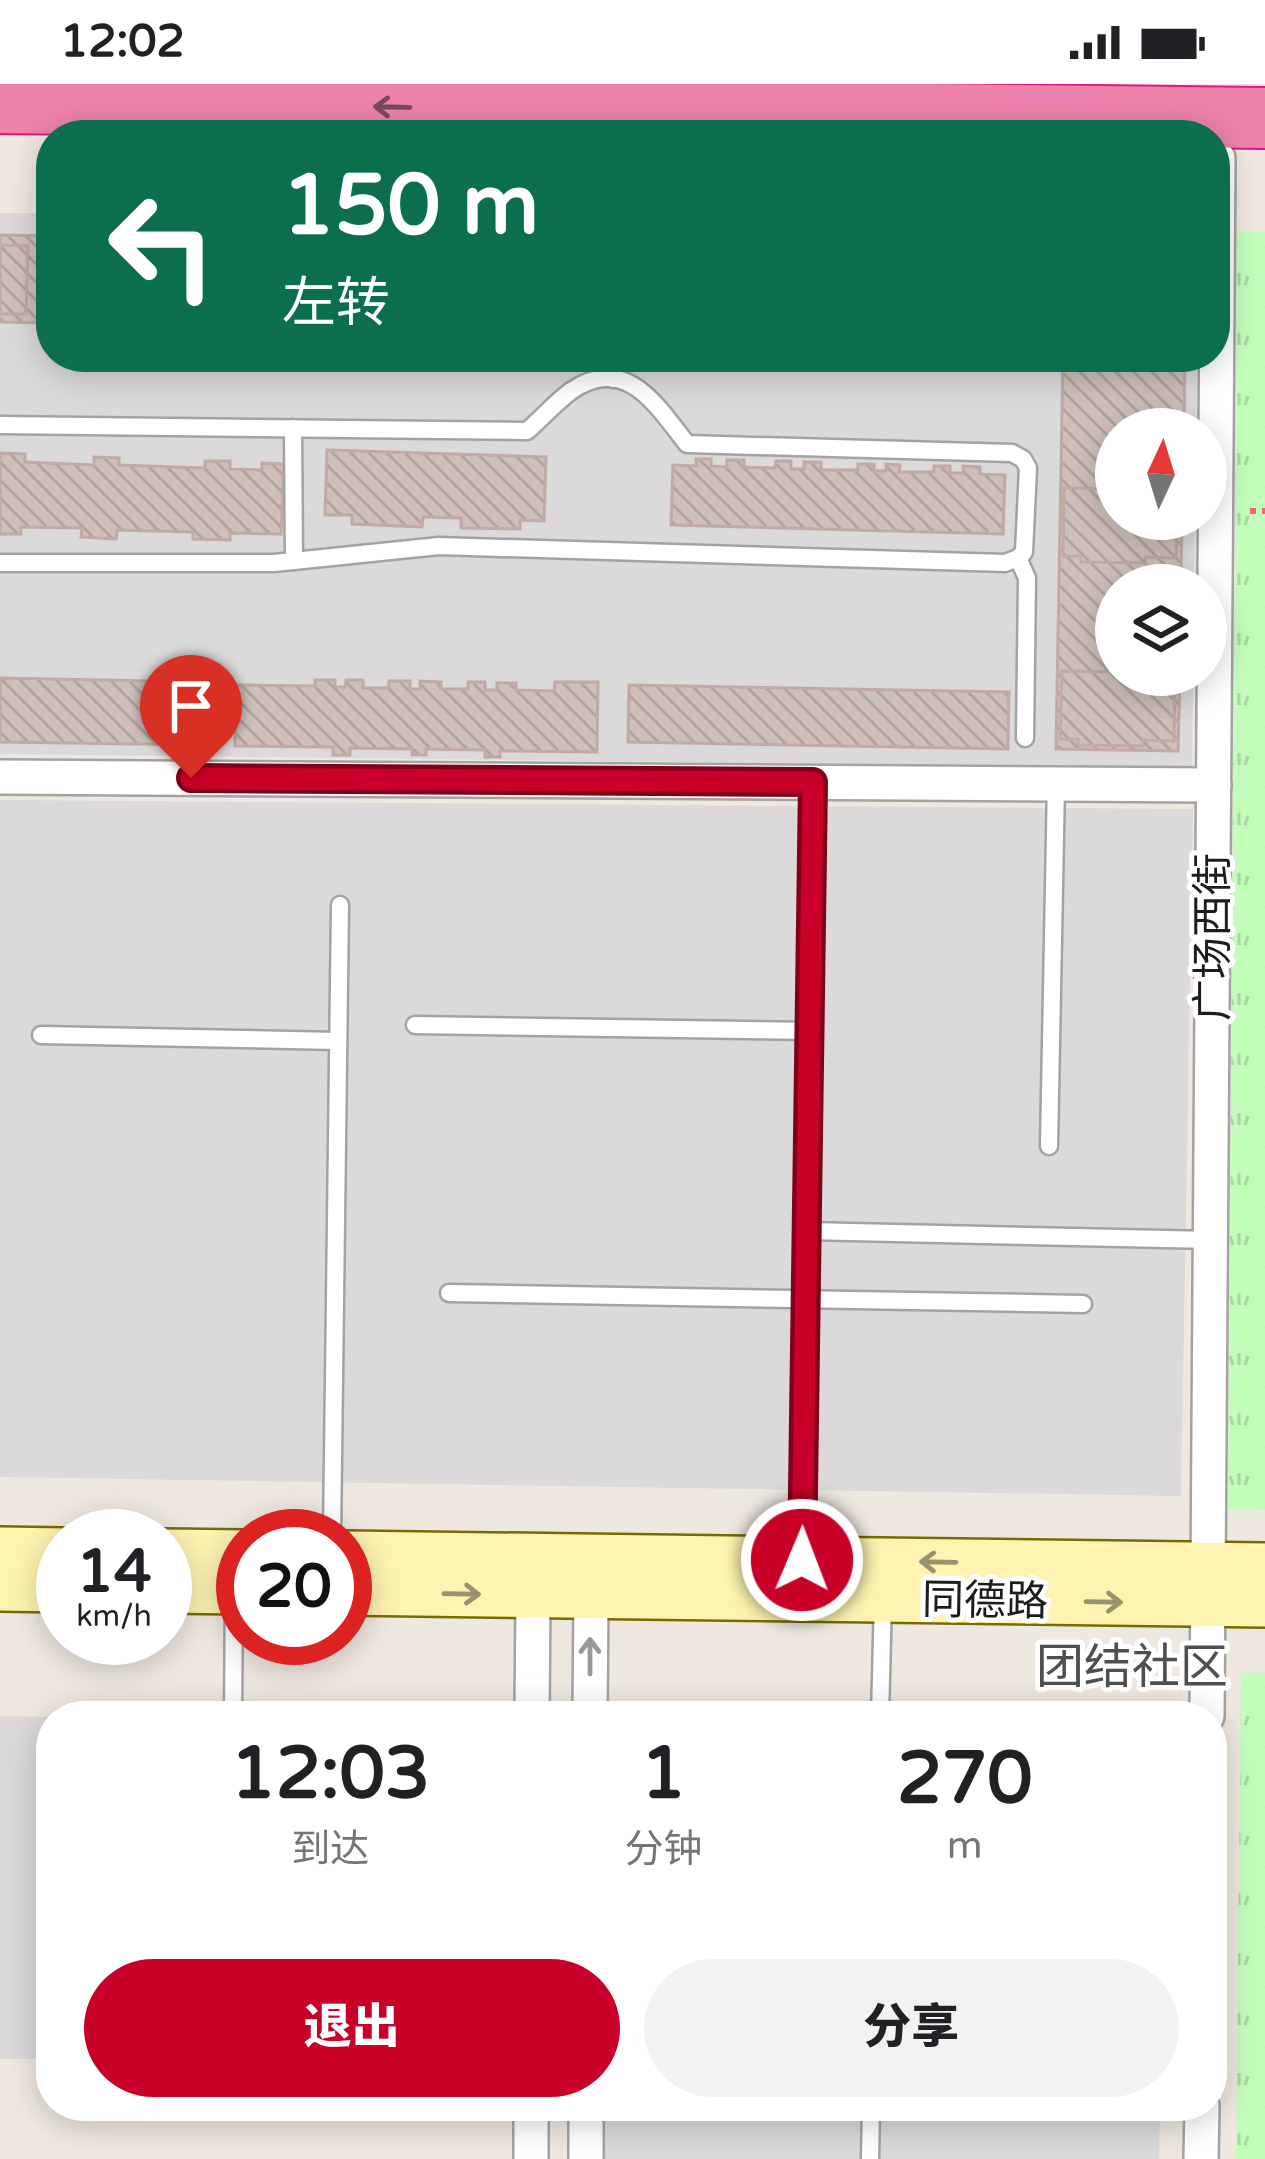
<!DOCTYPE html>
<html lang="zh">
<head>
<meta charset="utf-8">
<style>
	body { margin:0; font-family:"Varela Round","Noto Sans SC",sans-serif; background:#f2f2f2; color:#202124; height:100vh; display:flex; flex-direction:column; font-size:45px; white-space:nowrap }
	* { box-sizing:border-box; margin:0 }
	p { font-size:39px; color:#757577 }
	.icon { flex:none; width:66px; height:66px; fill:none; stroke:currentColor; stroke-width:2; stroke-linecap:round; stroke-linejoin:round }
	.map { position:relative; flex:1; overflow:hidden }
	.details { position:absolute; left:36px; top:1617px; width:1191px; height:420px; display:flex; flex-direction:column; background:#fff; border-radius:48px; box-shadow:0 6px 30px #0003 }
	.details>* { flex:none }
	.top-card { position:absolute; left:36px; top:36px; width:1194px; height:252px; border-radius:48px; box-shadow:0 6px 30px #0003; background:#0b6e4f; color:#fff; overflow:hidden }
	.needle { width:78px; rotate:4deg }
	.controls { position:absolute; left:1095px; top:324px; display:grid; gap:24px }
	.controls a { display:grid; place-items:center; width:132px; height:132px; border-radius:50%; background:#fff; box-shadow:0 6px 30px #0003; font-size:60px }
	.speed { position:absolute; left:36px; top:1425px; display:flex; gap:24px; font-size:60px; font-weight:700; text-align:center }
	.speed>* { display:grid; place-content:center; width:156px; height:156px; border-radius:50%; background:#fff; box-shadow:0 6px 30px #0003; line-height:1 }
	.speed small { font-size:30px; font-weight:400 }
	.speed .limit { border:18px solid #d22; background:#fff; color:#111 }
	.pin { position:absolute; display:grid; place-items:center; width:102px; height:102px; color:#fff; margin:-123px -51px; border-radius:50% 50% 50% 0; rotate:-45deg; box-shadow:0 0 12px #0007 }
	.pin .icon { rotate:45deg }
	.me { position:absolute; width:132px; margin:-66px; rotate:1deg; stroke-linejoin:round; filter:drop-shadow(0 0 9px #0008) }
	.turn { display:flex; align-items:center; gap:42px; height:252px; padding:0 48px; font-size:54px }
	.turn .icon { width:156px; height:156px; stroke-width:2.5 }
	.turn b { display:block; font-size:84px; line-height:102px }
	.eta { display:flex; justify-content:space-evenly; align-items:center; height:204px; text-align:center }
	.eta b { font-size:72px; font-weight:800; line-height:84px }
	.primary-button { display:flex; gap:24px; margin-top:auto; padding:24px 48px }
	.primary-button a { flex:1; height:138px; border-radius:72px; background:#c90028; color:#fff; font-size:48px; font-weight:800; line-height:138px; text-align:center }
	.primary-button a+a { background:#f2f2f2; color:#202124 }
	.status { display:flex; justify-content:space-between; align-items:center; height:84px; padding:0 60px; background:#fff; direction:ltr }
	.status svg { height:33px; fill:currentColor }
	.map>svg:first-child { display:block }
	.residential { fill:#dbd9da }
	.park { fill:url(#park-tufts) }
	.building { fill:url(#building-back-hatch); stroke:#c1aaa3; stroke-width:3 }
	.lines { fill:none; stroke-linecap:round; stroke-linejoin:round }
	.lane-casing { stroke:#a3a3a3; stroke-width:21 }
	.street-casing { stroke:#a3a3a3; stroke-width:38 }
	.secondary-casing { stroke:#776c00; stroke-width:50 }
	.highway-casing { stroke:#e41786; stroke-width:64 }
	.path { stroke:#ff6271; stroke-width:6; stroke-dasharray:6 6; stroke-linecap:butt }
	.lane { stroke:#fff; stroke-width:16 }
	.street { stroke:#fff; stroke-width:33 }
	.secondary { stroke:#fef3b0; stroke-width:45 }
	.highway { stroke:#ed82ab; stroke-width:60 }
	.oneway { stroke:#7a4a5c }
	.oneway2 { stroke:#98926d }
	.oneway3 { stroke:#999 }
	.route-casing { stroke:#83001a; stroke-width:30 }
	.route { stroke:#c90028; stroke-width:21 }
	.labels { text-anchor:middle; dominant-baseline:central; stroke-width:10; stroke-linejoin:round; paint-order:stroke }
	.street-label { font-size:42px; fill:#1c1c1c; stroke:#fff }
	.quarter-label { font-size:48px; fill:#4f4f4f; stroke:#fff }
</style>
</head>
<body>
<div class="status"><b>12:02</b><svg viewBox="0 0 49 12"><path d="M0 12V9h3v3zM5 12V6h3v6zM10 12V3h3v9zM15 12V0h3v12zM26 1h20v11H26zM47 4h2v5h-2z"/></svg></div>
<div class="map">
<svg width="1265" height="2075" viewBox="0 0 1265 2075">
	<defs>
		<pattern id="park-tufts" width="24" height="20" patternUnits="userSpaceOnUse" patternTransform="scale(3)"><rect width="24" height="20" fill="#c2fdba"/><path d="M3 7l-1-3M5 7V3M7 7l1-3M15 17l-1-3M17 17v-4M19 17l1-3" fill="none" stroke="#a6d89f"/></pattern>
		<pattern id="building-back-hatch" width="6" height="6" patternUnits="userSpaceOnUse" patternTransform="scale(3)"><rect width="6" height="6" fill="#cfbfba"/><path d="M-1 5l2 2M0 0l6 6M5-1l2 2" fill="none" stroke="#b1a49f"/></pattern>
	</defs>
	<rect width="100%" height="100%" fill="#efe8e1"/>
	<g class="residential">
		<path d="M0,129H51V273H1197L1196,345H1116V435H1195L1194,501H1116V591H1193L1192,684L0,670Z"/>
		<path d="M0,716L1193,725L1181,1412L0,1393Z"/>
		<path d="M0,1632L51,1633V1975H0Z"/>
		<path d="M604,2022H1160L1159,2075H604Z"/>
	</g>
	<g class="park">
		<path d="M1237,147H1265V1426L1228,1425Z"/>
		<path d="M1241,1589H1265V2075H1236Z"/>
	</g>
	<g class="building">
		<path d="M0,151L51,152V239L0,238Z"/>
		<path d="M0,161L28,162L26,230H0Z"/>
		<path d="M1063,273H1185L1184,345H1116V435H1182L1181,501H1116V591H1180L1178,667L1056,665Z"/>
		<path d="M327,366L546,373L544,437L520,436V445L461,444V434L423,433L422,443L352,440V431H325Z"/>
		<path d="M0,369L25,370V378L94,381V373L119,374V381L205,384V377H230V385L262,386V379L284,380L281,450L230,449V456L193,455V448L117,446L116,455L81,453L82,444L21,443V450H0Z"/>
		<path d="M696,375H711V382L727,383V376H744V383L775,384L776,377H791V385H804V378H821V386H858V380H874V387H886V380L900,381L899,388H934V382H950V389H963V382L980,383V390L1005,391L1003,450L671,441L673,381L696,382Z"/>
		<path d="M1064,404L1116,405V435H1177L1176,474L1145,473V479L1081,478V472H1063Z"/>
		<path d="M1062,587L1116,588V591H1175L1174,657L1143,656V662L1078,661V655H1060Z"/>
		<path d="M0,594L204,598L203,661L0,658Z"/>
		<path d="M315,596H335V603H345L346,596H363V604H389V597H410V605H420V597L441,598V605H468V598H485V606H497V599H516V606L554,607L555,598H598L597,668L500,667V673H485V666L426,665V671H412V665L350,664V671H333V663L235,662L236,601L315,602Z"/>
		<path d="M629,601L1009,608L1008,665L628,658Z"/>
	</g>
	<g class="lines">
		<g class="lane-casing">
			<g id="lane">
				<path d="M613,295L614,273"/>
				<path d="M0,341L527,347C542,334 555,319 571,307C626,269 657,322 687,360L1012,369L1023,375L1028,384L1024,468L1018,474L1005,479L439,462L274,479H0"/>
				<path d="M293,344L294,477"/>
				<path d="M1018,474L1027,494L1025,654"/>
				<path d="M415,941L809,947"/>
				<path d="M41,951L338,957"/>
				<path d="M1049,1062L1056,699"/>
				<path d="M806,1147L1211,1156"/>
				<path d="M449,1209L1083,1220"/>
				<path d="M332,1452L340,821"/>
				<path d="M802,1471L813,698"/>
				<path d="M233,1632L234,1507"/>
				<path d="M880,1632L883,1516"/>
				<path d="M49,1825H51"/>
				<path d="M870,2075L871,2022"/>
			</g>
		</g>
		<g class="street-casing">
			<g id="street">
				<path d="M0,693L1214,701"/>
				<path d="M532,1632L533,1511"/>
				<path d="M590,1632L591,1512"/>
				<path d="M1207,1632L1218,74"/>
				<path d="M531,2075V2022"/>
				<path d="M586,2075V2022"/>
				<path d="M1201,2075L1202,2022"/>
			</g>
		</g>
		<g class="secondary-casing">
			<g id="secondary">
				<path d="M0,1466L63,1467"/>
				<path d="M165,1468L243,1469"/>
				<path d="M345,1470L1265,1482"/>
				<path d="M0,1504L63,1505"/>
				<path d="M165,1506L243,1507"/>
				<path d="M345,1508L1265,1520"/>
			</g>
		</g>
		<g class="highway-casing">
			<path id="highway" d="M0,19L1265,34"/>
		</g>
		<path class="path" d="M1250,427H1265"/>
		<use href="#lane" class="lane"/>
		<use href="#street" class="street"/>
		<use href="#secondary" class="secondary"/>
		<use href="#highway" class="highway"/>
	</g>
	<defs><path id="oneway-shaft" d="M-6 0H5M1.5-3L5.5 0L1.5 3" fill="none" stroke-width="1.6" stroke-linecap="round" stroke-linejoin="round" transform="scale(3)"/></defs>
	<use class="oneway" href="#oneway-shaft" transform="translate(392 23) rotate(-179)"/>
	<g class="oneway2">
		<use href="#oneway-shaft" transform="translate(938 1478) rotate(-179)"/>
		<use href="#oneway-shaft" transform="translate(462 1510) rotate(1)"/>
		<use href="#oneway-shaft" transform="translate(1104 1518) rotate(1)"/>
	</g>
	<use class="oneway3" href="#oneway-shaft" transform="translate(590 1572) rotate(-90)"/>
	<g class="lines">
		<g class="route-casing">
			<path id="route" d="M191,694L813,698L802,1476"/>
		</g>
		<use href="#route" class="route"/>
	</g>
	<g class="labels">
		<g class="street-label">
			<text transform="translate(1213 853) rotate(-90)">广场西街</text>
			<text transform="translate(985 1517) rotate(1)">同德路</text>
		</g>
		<g class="quarter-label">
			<text x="1132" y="1584">团结社区</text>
		</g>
	</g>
</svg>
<div class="controls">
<a><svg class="needle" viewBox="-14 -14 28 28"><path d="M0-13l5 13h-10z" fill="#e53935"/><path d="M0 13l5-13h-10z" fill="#757577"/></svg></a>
<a><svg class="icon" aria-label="layers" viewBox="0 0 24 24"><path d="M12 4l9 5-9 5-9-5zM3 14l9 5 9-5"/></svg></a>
</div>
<div class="speed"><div>14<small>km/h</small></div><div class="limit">20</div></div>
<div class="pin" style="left:191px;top:694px;background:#d93025"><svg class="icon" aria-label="arrive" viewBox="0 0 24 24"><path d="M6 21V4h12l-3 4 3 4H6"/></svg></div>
<svg class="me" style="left:802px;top:1476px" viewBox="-20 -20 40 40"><circle r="17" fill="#c90028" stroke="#fff" stroke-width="3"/><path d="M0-11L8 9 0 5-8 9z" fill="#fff"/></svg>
<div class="top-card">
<div class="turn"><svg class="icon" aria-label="left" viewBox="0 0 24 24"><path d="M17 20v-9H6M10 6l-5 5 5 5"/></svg><div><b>150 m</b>左转</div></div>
</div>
<section class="details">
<div class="eta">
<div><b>12:03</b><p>到达</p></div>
<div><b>1</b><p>分钟</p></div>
<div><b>270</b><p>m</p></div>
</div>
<div class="primary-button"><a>退出</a><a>分享</a></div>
</section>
</div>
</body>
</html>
